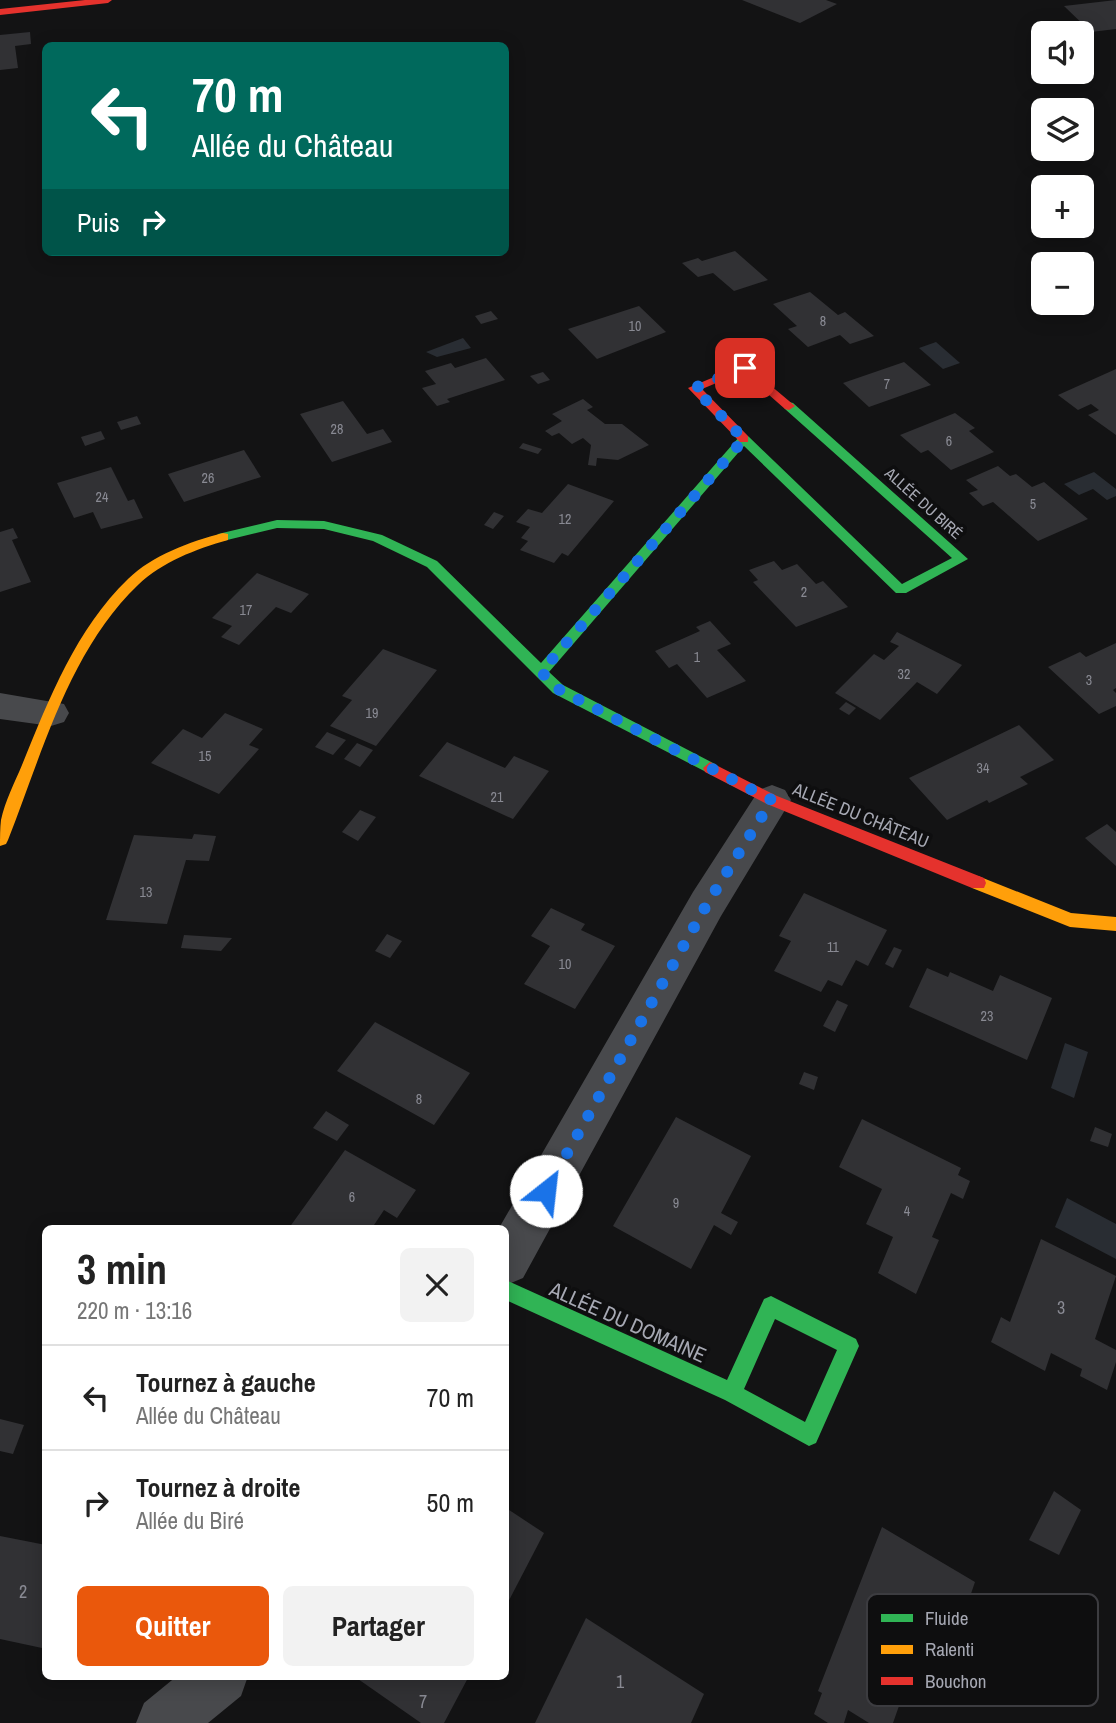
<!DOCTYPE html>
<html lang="fr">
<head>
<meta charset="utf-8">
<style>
	body { margin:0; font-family:"Archivo Narrow",sans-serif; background:#f2f2f2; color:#222; height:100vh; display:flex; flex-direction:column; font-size:26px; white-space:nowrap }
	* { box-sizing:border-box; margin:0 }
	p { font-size:23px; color:#767676 }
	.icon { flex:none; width:38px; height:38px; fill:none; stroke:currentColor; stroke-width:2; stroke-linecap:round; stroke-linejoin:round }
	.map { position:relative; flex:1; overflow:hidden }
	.drawer { position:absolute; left:42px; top:1225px; width:467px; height:455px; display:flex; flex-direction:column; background:#fff; border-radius:10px; box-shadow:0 4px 18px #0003 }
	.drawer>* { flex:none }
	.guide { position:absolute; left:42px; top:42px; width:467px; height:214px; border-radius:10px; box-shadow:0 4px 18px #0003; background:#00695c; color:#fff; overflow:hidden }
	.fabs { position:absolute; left:1031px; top:21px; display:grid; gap:14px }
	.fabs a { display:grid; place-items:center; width:63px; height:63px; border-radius:10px; background:#fff; box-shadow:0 4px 18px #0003; font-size:35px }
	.pin { position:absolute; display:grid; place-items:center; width:60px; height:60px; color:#fff; margin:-30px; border-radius:14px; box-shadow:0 4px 10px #0006 }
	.me { position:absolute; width:77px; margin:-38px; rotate:29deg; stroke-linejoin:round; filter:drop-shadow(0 0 5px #0008) }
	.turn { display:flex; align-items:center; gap:24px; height:147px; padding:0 35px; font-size:32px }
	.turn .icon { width:91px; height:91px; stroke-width:2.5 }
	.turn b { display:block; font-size:49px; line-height:60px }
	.then { display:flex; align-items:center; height:66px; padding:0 35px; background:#0003; gap:14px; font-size:26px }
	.round { display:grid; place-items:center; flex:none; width:74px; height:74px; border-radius:10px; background:#f2f2f2 }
	.summary { display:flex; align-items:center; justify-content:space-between; height:119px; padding:0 35px }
	h1 { font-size:42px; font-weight:800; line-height:52px }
	.action { display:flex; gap:14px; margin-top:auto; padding:14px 35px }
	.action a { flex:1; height:80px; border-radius:10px; background:#ea580c; color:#fff; font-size:28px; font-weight:800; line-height:80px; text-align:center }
	.action a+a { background:#f2f2f2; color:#222 }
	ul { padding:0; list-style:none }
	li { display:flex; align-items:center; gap:21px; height:105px; padding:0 35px; border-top:2px solid #e0e0e0 }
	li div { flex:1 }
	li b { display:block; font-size:26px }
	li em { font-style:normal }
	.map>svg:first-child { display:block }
	.water { fill:#292d33 }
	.building { fill:#313134 }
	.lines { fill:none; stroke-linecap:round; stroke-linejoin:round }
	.street { fill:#48494c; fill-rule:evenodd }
	.fast { fill:#30b455; fill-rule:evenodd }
	.slow { fill:#ff9f0a; fill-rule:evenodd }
	.jam { fill:#e5322d; fill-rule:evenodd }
	.route { stroke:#1a73e8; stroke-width:12; stroke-dasharray:0 21.6 }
	.labels { text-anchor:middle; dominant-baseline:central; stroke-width:7; stroke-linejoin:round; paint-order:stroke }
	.number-label { font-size:14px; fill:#898a93 }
	.far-street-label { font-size:16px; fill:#a6a8b3; stroke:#0e0e0f }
	.street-label { font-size:18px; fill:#a6a8b3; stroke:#0e0e0f }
	.near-number-label { font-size:18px; fill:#898a93 }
	.near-street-label { font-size:21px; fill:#a6a8b3; stroke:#0e0e0f }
	.key { fill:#0e0e0f; stroke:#3c3c40; stroke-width:2 }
	.key-label { font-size:19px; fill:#a6a8b3 }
</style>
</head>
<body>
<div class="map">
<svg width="1116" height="1723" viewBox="0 0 1116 1723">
	<rect width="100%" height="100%" fill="#131314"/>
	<g class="water">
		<path d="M463,338L471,348L437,357L426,352Z"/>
		<path d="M936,342L960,363L943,369L919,348Z"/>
		<path d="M1094,472L1116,489V496L1107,500L1093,489L1079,495L1064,484Z"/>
		<path d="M1065,1043L1088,1052L1074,1098L1051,1088Z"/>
		<path d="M1067,1198L1116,1224V1259L1055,1227Z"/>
	</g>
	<g class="building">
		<path d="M742,0H826L837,4L800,23Z"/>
		<path d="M1116,0V29L1091,32L1064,6Z"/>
		<path d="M30,32L31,44L15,46L18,68L0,70V35Z"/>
		<path d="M735,251L768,280L734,291L713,273L698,277L682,263L698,258L702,261Z"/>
		<path d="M810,292L838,315L845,312L874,336L850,344L840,335L808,347L788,329L797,326L773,304Z"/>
		<path d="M639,306L666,332L597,359L568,329Z"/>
		<path d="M491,311L498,319L481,324L475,316Z"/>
		<path d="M486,358L505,380L447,399L450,402L437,406L422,388L436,384L425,371L451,363L455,368Z"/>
		<path d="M904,362L931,385L869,407L843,383Z"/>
		<path d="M1116,369V435L1088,415L1099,410L1091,404L1078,410L1058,395Z"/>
		<path d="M543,372L550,380L538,384L530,376Z"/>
		<path d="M583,399L593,407L587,410L605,424H622L649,445L618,460L597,458L596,466L588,465L591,445L583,438L572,444L559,433L552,436L545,431L562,421L552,414Z"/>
		<path d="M343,401L367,434L383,429L392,442L332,462L300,414Z"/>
		<path d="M955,413L975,428L969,431L994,452L951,470L928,450L921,453L900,435Z"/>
		<path d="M137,416L141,424L121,430L117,422Z"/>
		<path d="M101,431L105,439L85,446L81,437Z"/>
		<path d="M523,443L542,449L538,454L519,448Z"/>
		<path d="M244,450L261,477L184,502L168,474Z"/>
		<path d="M998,466L1010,476L1016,474L1032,487L1044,482L1088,519L1038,541L993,502L983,506L969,493L978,490L966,480Z"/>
		<path d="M111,467L128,501L134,499L143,518L101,529L93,512L74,518L57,483Z"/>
		<path d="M568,484L614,501L568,556L562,553L554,563L520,550L528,541L521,538L530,527L516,522L528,509L542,513Z"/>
		<path d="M494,512L504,516L493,529L484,525Z"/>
		<path d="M13,528L18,538L12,540L31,582L0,592V532Z"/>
		<path d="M774,561L782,570L797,564L816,584L823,581L848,607L796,627L753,582L758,580L749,570Z"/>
		<path d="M257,573L309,594L291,613L276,607L239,645L221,637L232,626L212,618Z"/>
		<path d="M710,621L731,644L717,650L746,681L707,698L677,664L669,668L655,651L700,631L696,627Z"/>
		<path d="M897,632L962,665L937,694L917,682L880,720L835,693L874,654L884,660L899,646L890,642Z"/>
		<path d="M1116,643V688L1113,690L1116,693V706L1099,714L1048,667L1080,652L1086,657Z"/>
		<path d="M383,649L437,670L376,746L330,726L352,700L342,696Z"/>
		<path d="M846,702L856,708L849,715L839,709Z"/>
		<path d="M225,713L263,729L249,745L259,749L219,794L151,763L183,729L202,738Z"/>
		<path d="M1019,725L1054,760L1020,777L1028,784L989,803L987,800L947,820L909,778Z"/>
		<path d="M327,732L346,740L333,755L315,747Z"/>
		<path d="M447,742L505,768L514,756L549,771L513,819L419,776Z"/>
		<path d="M357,743L373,750L360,767L344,759Z"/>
		<path d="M360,810L376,817L358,841L342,832Z"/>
		<path d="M1107,824L1116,832V866L1085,838Z"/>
		<path d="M194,834L216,836L209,861L186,860L167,924L106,920L134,835L192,839Z"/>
		<path d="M804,893L887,930L868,966L856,960L842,986L828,980L821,992L774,971L791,941L779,936Z"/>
		<path d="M551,908L585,924L581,930L615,946L575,1009L524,984L550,946L531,936Z"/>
		<path d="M387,934L402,941L390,958L375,951Z"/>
		<path d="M184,935L232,938L221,951L181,948Z"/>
		<path d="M894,947L902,950L893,968L885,964Z"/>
		<path d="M927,968L948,977L950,972L993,991L1000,975L1052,998L1027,1060L909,1007Z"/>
		<path d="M837,1000L848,1005L835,1032L823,1026Z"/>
		<path d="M375,1022L470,1073L434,1125L337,1071Z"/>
		<path d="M804,1072L818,1077L814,1090L799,1084Z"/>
		<path d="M326,1111L349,1125L337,1141L313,1128Z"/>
		<path d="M676,1117L751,1156L721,1213L738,1222L731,1235L714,1225L691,1269L613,1226Z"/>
		<path d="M862,1119L961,1168L958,1175L970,1181L963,1199L951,1193L932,1237L939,1240L916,1294L878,1273L893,1237L866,1224L882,1189L839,1167Z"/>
		<path d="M1095,1127L1112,1134L1108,1147L1090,1141Z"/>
		<path d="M345,1150L416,1190L397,1218L384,1210L372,1228H289Z"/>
		<path d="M1041,1239L1116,1276L1095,1339L1116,1350V1362L1107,1390L1080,1376L1082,1369L1051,1353L1045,1371L991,1342L1001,1317L1010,1322Z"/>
		<path d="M0,1419L24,1425L13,1454L0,1451Z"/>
		<path d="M1054,1491L1081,1510L1059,1555L1029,1540Z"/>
		<path d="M506,1508L544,1533L506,1606Z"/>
		<path d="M882,1527L975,1582L934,1702L906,1686L893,1723H869L848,1710L844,1723H828L814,1714L822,1693L818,1691Z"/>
		<path d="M0,1536L46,1545V1637L42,1648L0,1639Z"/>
		<path d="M586,1618L704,1694L691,1723H535Z"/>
		<path d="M359,1676H469L444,1723H421L358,1679Z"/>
	</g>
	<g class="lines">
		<g class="street">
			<path d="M0,693L64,704L69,713L64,722L51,726L0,719Z"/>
			<path d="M772,785L785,790L791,800L785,810L721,916L523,1278L506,1285V1228H499L693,892L759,790Z"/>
			<path d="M177,1676H248L241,1696L208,1723H136L144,1703Z"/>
		</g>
		<g class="fast">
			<path d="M789,402L793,403L968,559L906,593H896L744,446L549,672L563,685L715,764L717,768L710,774L553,693L427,567L373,541L324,529L277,528L223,541L216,537L218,534L277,520L324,521L382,535L437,561L541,663L740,436H748L902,584L952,558L785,409L783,406Z"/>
			<path d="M506,1280L727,1380L764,1299L771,1296L856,1339L859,1346L816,1443L809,1446L725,1400L506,1300ZM775,1319L837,1350L805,1422L744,1389Z"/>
		</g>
		<g class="slow">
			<path d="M223,533L228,534V540C196,549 162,562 138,585C69,651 42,754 8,840L6,844L0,846C0,838 0,828 1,820C5,801 15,782 22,765C49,699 76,629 128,579C153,555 189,542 223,533Z"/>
			<path d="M978,876L1071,913L1116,917V931L1070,927L972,888L970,883L972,878Z"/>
		</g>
		<g class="jam">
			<path d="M85,0H112L108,3L0,15V9Z"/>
			<path d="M745,364L795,406L789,410L785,409L743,372L702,389L748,436V442H740L688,388Z"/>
			<path d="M710,762L777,796L984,878L986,883L984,888H972L767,804L705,772L703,768Z"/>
		</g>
	</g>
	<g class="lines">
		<path class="route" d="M546,1191L707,904L772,800L558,689L541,672L744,439L694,388L745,368"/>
	</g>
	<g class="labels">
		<g class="number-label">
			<text x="823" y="321">8</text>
			<text x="635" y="326">10</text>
			<text x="887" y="384">7</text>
			<text x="337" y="429">28</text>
			<text x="949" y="441">6</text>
			<text x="208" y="478">26</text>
			<text x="102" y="497">24</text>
			<text x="1033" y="504">5</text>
			<text x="565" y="519">12</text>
			<text x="804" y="592">2</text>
			<text x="246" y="610">17</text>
			<text x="697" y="657">1</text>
			<text x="904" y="674">32</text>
			<text x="1089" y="680">3</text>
			<text x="372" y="713">19</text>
			<text x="205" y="756">15</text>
			<text x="983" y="768">34</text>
			<text x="497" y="797">21</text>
			<text x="146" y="892">13</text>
			<text x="833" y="947">11</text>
			<text x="565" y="964">10</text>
			<text x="987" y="1016">23</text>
			<text x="419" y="1099">8</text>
			<text x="352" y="1197">6</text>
			<text x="676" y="1203">9</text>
			<text x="907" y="1211">4</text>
		</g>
		<g class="far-street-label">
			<text transform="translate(924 503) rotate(42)">ALLÉE DU BIRÉ</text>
		</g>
		<g class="street-label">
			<text transform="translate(861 815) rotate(22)">ALLÉE DU CHÂTEAU</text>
		</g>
		<g class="near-number-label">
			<text x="1061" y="1307">3</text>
			<text x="23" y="1591">2</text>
			<text x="620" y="1681">1</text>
			<text x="423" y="1701">7</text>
		</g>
		<g class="near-street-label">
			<text transform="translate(628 1322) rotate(24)">ALLÉE DU DOMAINE</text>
		</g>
	</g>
	<rect x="867" y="1594" width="231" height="112" rx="10" class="key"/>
	<rect x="881" y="1614" width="32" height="8" fill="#30b455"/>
	<rect x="881" y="1645" width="32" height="9" fill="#ff9f0a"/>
	<rect x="881" y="1677" width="32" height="8" fill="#e5322d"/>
	<g class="key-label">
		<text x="925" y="1625">Fluide</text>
		<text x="925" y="1656">Ralenti</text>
		<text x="925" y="1688">Bouchon</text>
	</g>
</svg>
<div class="fabs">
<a><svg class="icon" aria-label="sound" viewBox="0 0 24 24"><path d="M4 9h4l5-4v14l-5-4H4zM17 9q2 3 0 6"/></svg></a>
<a><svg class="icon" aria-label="layers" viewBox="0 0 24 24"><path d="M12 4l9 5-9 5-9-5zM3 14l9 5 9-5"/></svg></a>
<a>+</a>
<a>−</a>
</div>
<div class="pin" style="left:745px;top:368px;background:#d93025"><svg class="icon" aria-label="arrive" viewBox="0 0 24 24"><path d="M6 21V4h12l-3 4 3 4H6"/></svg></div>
<svg class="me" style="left:546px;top:1191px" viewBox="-20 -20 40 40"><circle r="19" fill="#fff"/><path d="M0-13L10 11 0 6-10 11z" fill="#1a73e8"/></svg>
<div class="guide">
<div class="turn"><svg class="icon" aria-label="left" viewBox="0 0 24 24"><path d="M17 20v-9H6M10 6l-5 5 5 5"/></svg><div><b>70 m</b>Allée du Château</div></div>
<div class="then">Puis<svg class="icon" aria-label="right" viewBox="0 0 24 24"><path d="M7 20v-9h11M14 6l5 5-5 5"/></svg></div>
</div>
<section class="drawer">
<div class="summary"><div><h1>3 min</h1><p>220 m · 13:16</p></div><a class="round"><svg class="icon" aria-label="close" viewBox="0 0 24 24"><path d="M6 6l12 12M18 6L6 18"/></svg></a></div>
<ul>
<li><svg class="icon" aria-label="left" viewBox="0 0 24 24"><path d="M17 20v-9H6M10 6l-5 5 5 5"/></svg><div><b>Tournez à gauche</b><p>Allée du Château</p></div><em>70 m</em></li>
<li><svg class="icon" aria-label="right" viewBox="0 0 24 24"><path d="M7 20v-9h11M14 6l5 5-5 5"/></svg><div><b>Tournez à droite</b><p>Allée du Biré</p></div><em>50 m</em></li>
</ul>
<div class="action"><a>Quitter</a><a>Partager</a></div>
</section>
</div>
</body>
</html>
